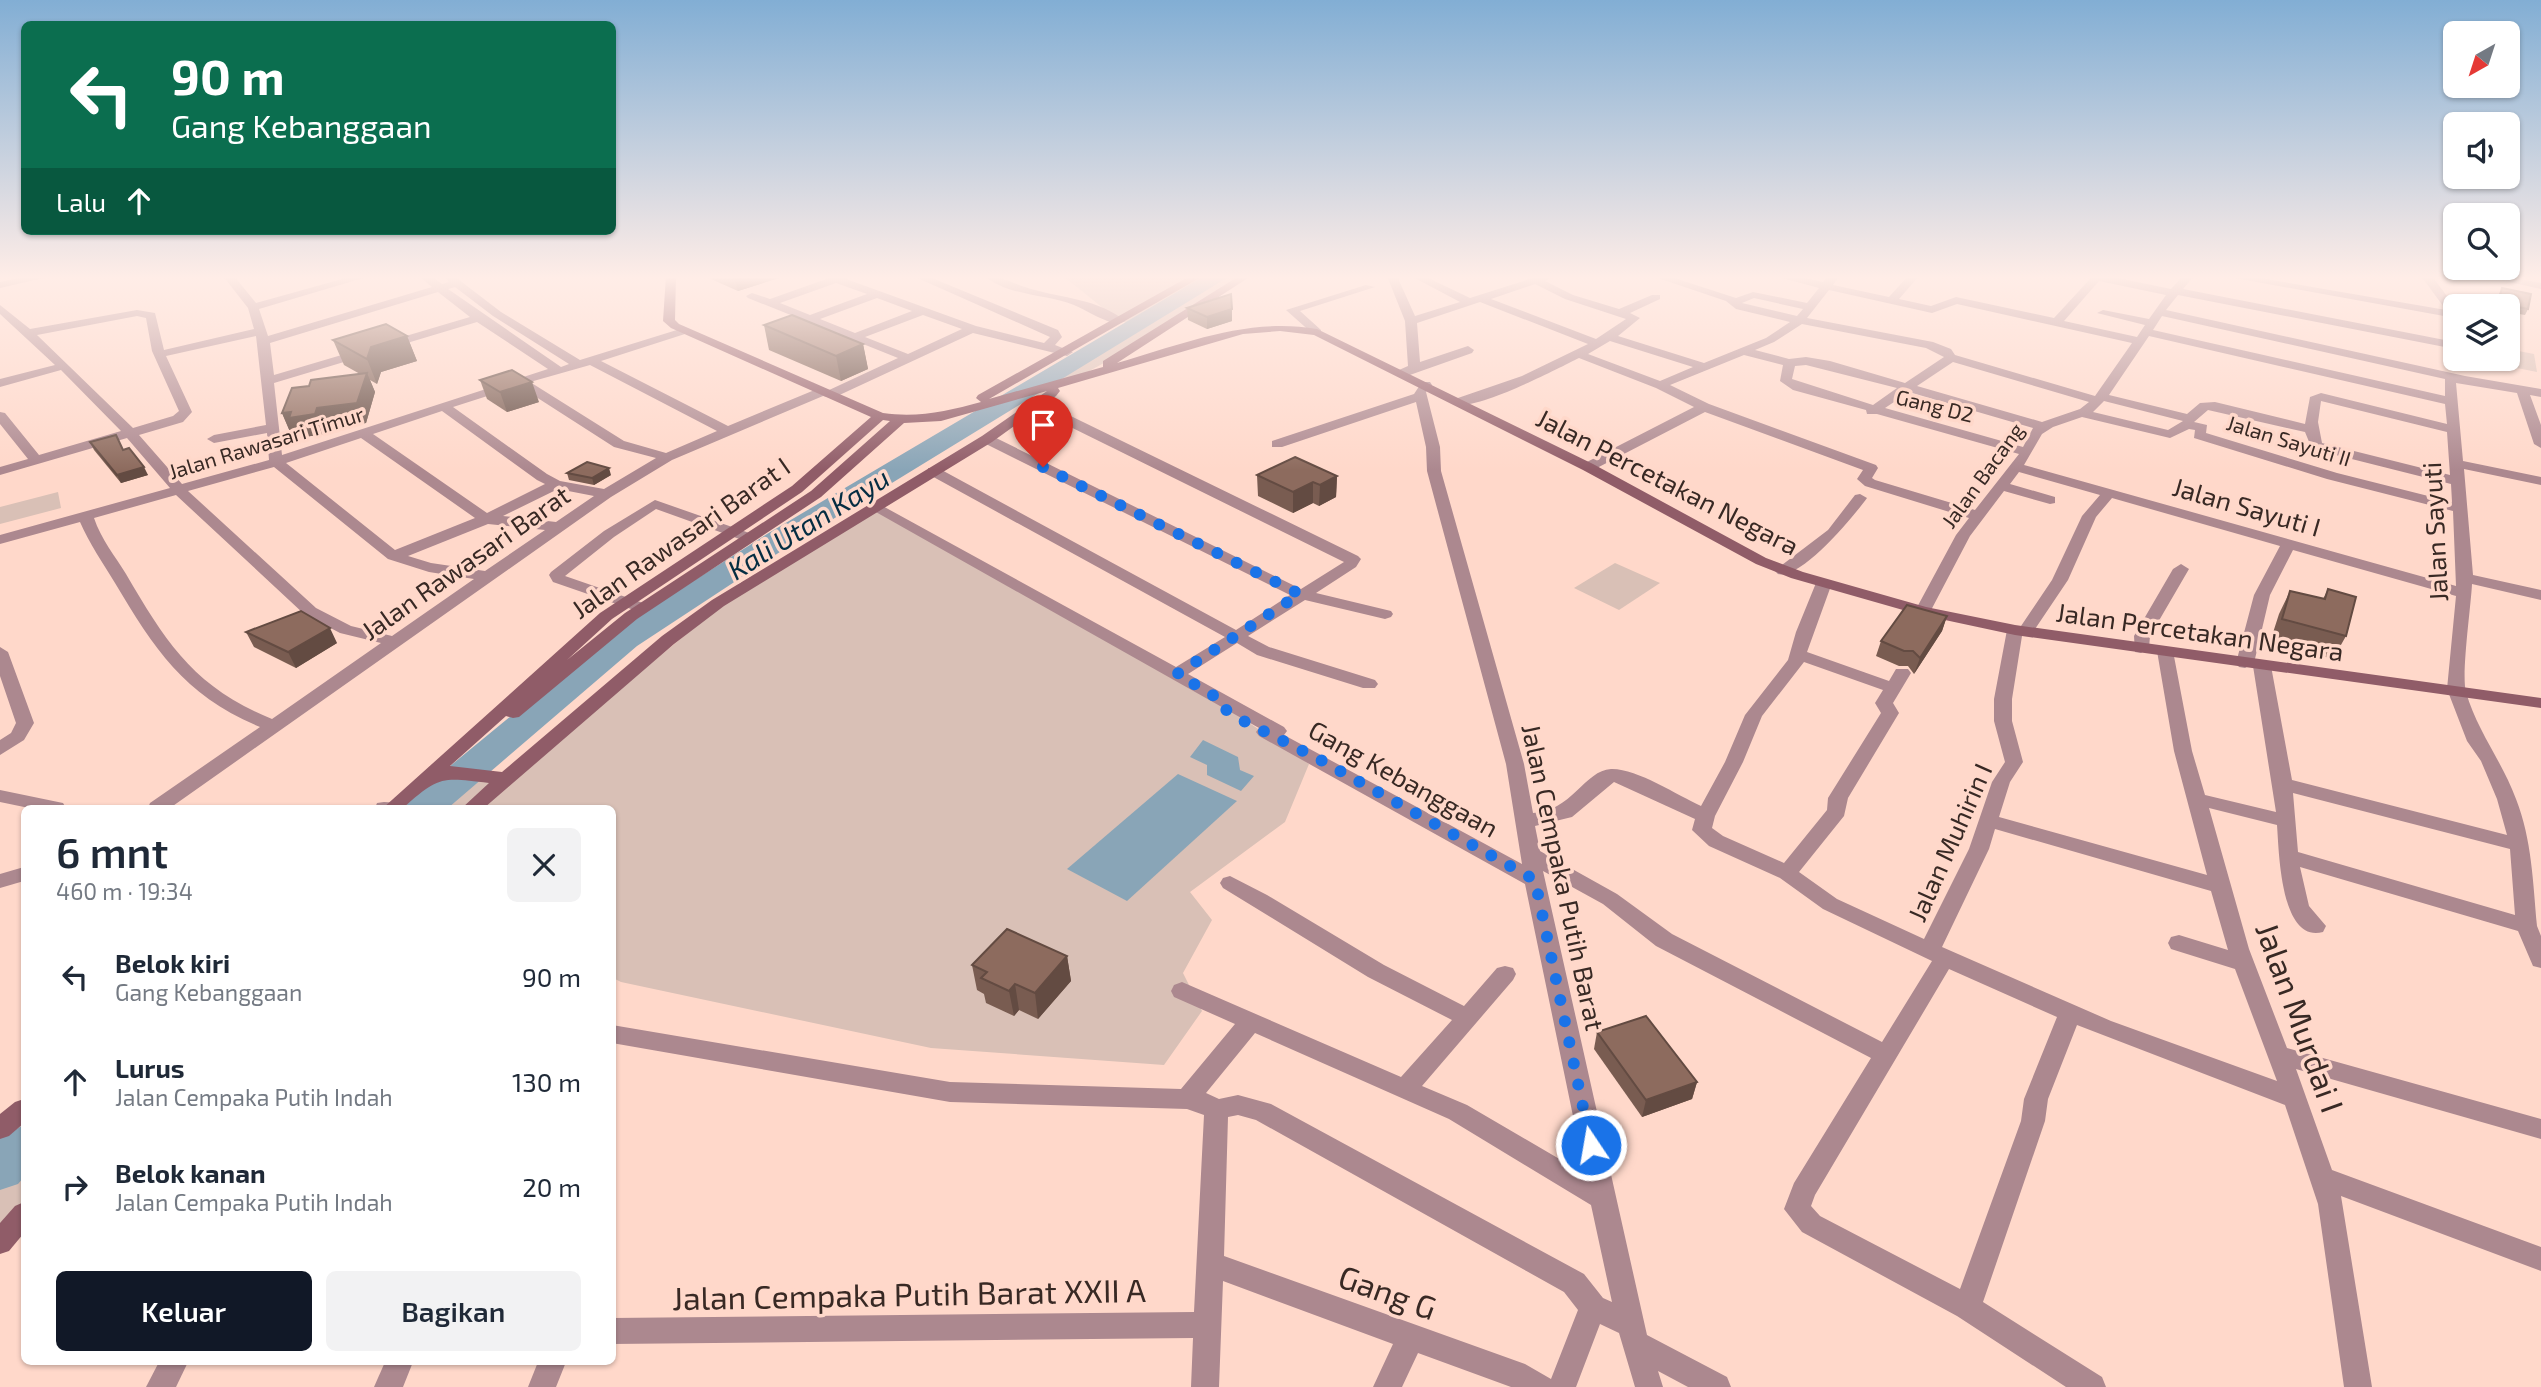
<!DOCTYPE html>
<html lang="id">
<head>
<meta charset="utf-8">
<style>
	body { margin:0; font-family:"Exo 2",sans-serif; background:#f2f2f3; color:#1f2937; height:100vh; display:flex; flex-direction:column; font-size:26px; white-space:nowrap }
	* { box-sizing:border-box; margin:0 }
	p { font-size:23px; color:#747a83 }
	.icon { flex:none; width:38px; height:38px; fill:none; stroke:currentColor; stroke-width:2; stroke-linecap:round; stroke-linejoin:round }
	.map { position:relative; flex:1; overflow:hidden }
	.side { position:absolute; left:21px; top:805px; width:595px; height:560px; display:flex; flex-direction:column; background:#fff; border-radius:10px; box-shadow:0 2px 5px #0004 }
	.side>* { flex:none }
	.guide { position:absolute; left:21px; top:21px; width:595px; height:214px; border-radius:10px; box-shadow:0 2px 5px #0004; background:#0b6e4f; color:#fff; overflow:hidden }
	.needle { width:46px; rotate:219deg }
	.tools { position:absolute; left:2443px; top:21px; display:grid; gap:14px }
	.tools a { display:grid; place-items:center; width:77px; height:77px; border-radius:10px; background:#fff; box-shadow:0 2px 5px #0004; font-size:35px }
	.pin { position:absolute; display:grid; place-items:center; width:60px; height:60px; color:#fff; margin:-72px -30px; border-radius:50% 50% 50% 0; rotate:-45deg; box-shadow:0 0 7px #0007 }
	.pin .icon { rotate:45deg }
	.me { position:absolute; width:77px; margin:-38px; rotate:348deg; stroke-linejoin:round; filter:drop-shadow(0 0 5px #0008) }
	.turn { display:flex; align-items:center; gap:24px; height:147px; padding:0 35px; font-size:32px }
	.turn .icon { width:91px; height:91px; stroke-width:2.5 }
	.turn b { display:block; font-size:49px; line-height:60px }
	.then { display:flex; align-items:center; height:66px; padding:0 35px; background:#0003; gap:14px; font-size:26px }
	.round { display:grid; place-items:center; flex:none; width:74px; height:74px; border-radius:10px; background:#f2f2f3 }
	.head { display:flex; align-items:center; justify-content:space-between; height:119px; padding:0 35px }
	h1 { font-size:42px; font-weight:600; line-height:52px }
	.cta { display:flex; gap:14px; margin-top:auto; padding:14px 35px }
	.cta a { flex:1; height:80px; border-radius:10px; background:#111827; color:#fff; font-size:28px; font-weight:600; line-height:80px; text-align:center }
	.cta a+a { background:#f2f2f3; color:#1f2937 }
	ul { padding:0; list-style:none }
	li { display:flex; align-items:center; gap:21px; height:105px; padding:0 35px }
	li div { flex:1 }
	li b { display:block; font-size:26px }
	li em { font-style:normal }
	.map>svg:first-child { display:block }
	.green { fill:#d9c0b6 }
	.water { fill:#89a5b7 }
	.lines { fill:none; stroke-linecap:round; stroke-linejoin:round }
	.river { fill:#89a5b7; fill-rule:evenodd }
	.street { fill:#ac888f; fill-rule:evenodd }
	.secondary { fill:#905c68; fill-rule:evenodd }
	.wall { fill:#795c51 }
	.shaded-wall { fill:#634b42 }
	.building { fill:#8d6b5e; stroke:#634b42; stroke-width:2 }
	.route { stroke:#1a73e8; stroke-width:12; stroke-dasharray:0 21.6 }
	.labels { text-anchor:middle; dominant-baseline:central; stroke-width:7; stroke-linejoin:round; paint-order:stroke }
	.far-street-label { font-size:21px; fill:#382924; stroke:#ffd8ca }
	.street-label { font-size:26px; fill:#382924; stroke:#ffd8ca }
	.water-label { font-size:28px; font-style:italic; fill:#052d42; stroke:#ffd8ca }
	.near-street-label { font-size:32px; fill:#382924; stroke:#ffd8ca }
</style>
</head>
<body>
<div class="map">
<svg width="2541" height="1387" viewBox="0 0 2541 1387">
	<rect width="100%" height="100%" fill="#ffd8ca"/>
	<g class="green">
		<path d="M1062,276H1246L1131,348L1073,380L1019,394L1133,326C1108,316 1086,292 1062,276Z"/>
		<path d="M2508,349L2534,354L2537,372L2502,365L2501,359H2508Z"/>
		<path d="M58,492L61,508L0,524V507Z"/>
		<path d="M876,511L1213,698L1309,764L1285,822L1190,892L1212,920L1183,973L1202,1011L1164,1065L931,1048L621,982L613,978L612,808H480L513,777L723,604Z"/>
		<path d="M1615,563L1660,583L1619,610L1574,588Z"/>
		<path d="M435,775L504,779L471,808H394Z"/>
		<path d="M24,1115V1214L0,1242V1136Z"/>
	</g>
	<g class="water">
		<path d="M1203,740L1238,757L1240,770L1254,776L1241,791L1207,775V765L1190,757Z"/>
		<path d="M1178,774L1237,801L1127,901L1067,869Z"/>
	</g>
	<g class="lines">
		<g class="river">
			<path d="M1204,276H1230L789,546L637,646L448,808H405L410,799L613,632L767,534Z"/>
			<path d="M24,1125V1177L18,1184L0,1190V1137Z"/>
		</g>
		<g class="street">
			<path d="M30,276H52L0,288V282Z"/>
			<path d="M223,276H234L256,303L353,276H370L259,309L268,336L432,287L419,276H431L442,284L449,282L444,276H454L501,312L580,360L680,329H688V333L601,361L728,426L817,389L827,391L898,358L748,298L746,296L752,293L770,299L832,277L850,276L846,279L976,326L1044,343L1050,337L913,276H927L1058,330L1062,337L1055,345L1073,352L1067,356L973,333L833,398L823,396L672,460L611,497L170,808H148L150,803L260,727C185,696 155,650 115,583C103,563 89,543 80,522L0,544V535L170,488L127,438L0,475V467L28,459L0,424V412L5,413L39,455L121,431L61,370L0,387V379L55,365L0,314V305L30,329L137,310L155,313L164,350L254,329L248,308ZM836,283L867,294L810,315L780,303ZM455,287L493,316L569,364L561,367L448,289ZM438,292L470,317L274,375L270,343ZM877,298L912,311L855,333L820,319ZM923,315L962,329L908,354L865,337ZM137,316L146,318L152,351L179,411L173,416L133,428L37,335ZM477,322L548,369L282,455L274,383ZM256,336L266,425L214,435L207,439L214,443L267,433L269,460L182,484L139,435L183,422L192,412L166,356ZM590,365L717,431L666,453L624,441L530,382ZM519,386L614,447L656,458L604,489L560,481L547,474L453,407ZM442,411L537,480L545,484L487,513L373,434ZM361,438L475,518L395,550L286,463ZM274,467L388,559L429,572L474,579L392,636L351,626L316,608L188,491ZM558,489L594,496L556,522L503,516ZM176,495L304,614L340,633L381,643L272,719C194,687 167,644 126,574C115,556 101,539 94,518ZM488,524L545,530L485,571L431,563L408,556Z"/>
			<path d="M984,276C1002,276 1014,284 1031,289C1062,298 1099,299 1125,321C1113,329 1087,310 1074,305C1045,294 1009,296 984,276Z"/>
			<path d="M1387,276H1397L1415,316L1460,302L1411,276H1424L1470,298L1539,276H1555L1545,281L1573,295L1619,309L1652,295H1660V299L1630,313L1640,318L1618,336L1704,363L1766,338L1790,322L1736,309L1726,301L1652,276H1668L1736,298L1753,292L1807,303L1819,288L1775,276H1794L1823,282L1828,276H1839L1833,285L1889,297L1908,276H1919L1899,299L1931,306L1956,297L2054,318L2090,279L2087,276H2108L2171,289L2183,276H2194L2183,289L2455,342V349L2178,295L2166,310L2465,376L2541,389V397L2530,395L2541,425V448L2534,444L2517,393L2456,383L2463,461L2541,477V485L2464,469L2473,575L2541,590V600L2472,584C2471,606 2461,675 2466,692C2477,731 2502,761 2516,799C2532,840 2533,883 2537,926L2541,936V968L2533,966L2518,931L2300,867L2309,906L2326,926L2323,932C2280,944 2279,850 2277,825L2209,808L2249,949L2287,1048L2541,1119V1139L2296,1069L2332,1170L2541,1247V1271L2341,1196L2372,1387H2344L2318,1204L2285,1105L2077,1025L2048,1099L2045,1121L1983,1302L2102,1377L2106,1387H2066L1957,1316L1802,1232L1784,1209L1794,1183L1871,1058L1656,946L1603,904L1543,871L1647,1335L1727,1377L1731,1387H1688L1658,1371L1663,1387H1635L1619,1333L1600,1324L1576,1387H1511L1418,1353L1402,1387H1373L1393,1344L1223,1281L1219,1387H1191L1193,1338L612,1344V1318L1194,1312L1204,1115L1187,1109L950,1102L612,1043V1025L950,1082L1181,1089L1235,1024L1174,997L1171,991L1174,985L1182,982L1401,1077L1452,1020L1368,977L1223,888L1220,883L1223,878L1230,876L1267,895L1384,965L1464,1006L1497,968L1505,966L1513,968L1516,974L1513,980L1422,1086L1467,1105L1585,1174L1525,884L1259,736L1256,732L1259,728L867,507L874,503L879,504L1176,667L1225,637L928,474V468H938L1236,630L1290,595L982,442V436H992L1301,589L1344,562L1032,408V402H1042L1358,556L1361,559L1356,567L1316,593L1391,611L1393,614L1391,617L1385,619L1305,600L1248,636L1269,647L1375,680L1378,684L1375,688H1363L1257,655L1237,643L1188,674L1284,727L1287,731L1284,735L1522,864L1506,764L1427,471L1426,447L1416,402L1282,447H1272V441L1414,394L1422,382H1430L1432,385L1426,392L1440,447L1441,471L1524,764L1533,813C1571,812 1585,770 1611,769C1636,768 1677,795 1701,806L1725,762L1745,715L1788,660L1796,632L1816,583L1818,580H1830L1832,583L1807,652L1889,681L1896,669H1908L1911,673L1893,703L1899,713L1848,798L1844,816L1799,872L1837,899L1924,939L1969,849L1992,782L2005,762L1994,721V699L2007,630L2009,627L2021,626L2052,580L2082,516L2100,495L2019,472L2010,484L2055,497V503L2050,504L2004,491L1970,536L1929,614H1917L1915,611L1956,535L1969,518L1865,486L1857,479L1863,470L1705,412L1593,470H1583V464L1694,407L1656,388L1579,358C1555,370 1480,409 1455,405V399L1522,376L1588,344L1480,302L1417,323L1420,362L1468,346L1474,350L1472,353L1407,376H1399V370L1408,366L1405,321ZM2099,281L2166,295L2149,319L2103,310L2097,313L2145,325L2137,337L2064,321ZM1535,284L1565,299L1626,319L1596,339L1491,299ZM1829,290L1932,313L1957,304L2132,343L2095,396L1955,355L1951,349L1933,342L1807,318ZM1754,298L1803,309L1797,316L1742,303ZM2162,316L2445,379V396L2153,330ZM1802,324L1926,348L1944,357L1905,383L1830,361L1806,357L1789,359L1755,350L1774,342ZM2149,336L2445,404L2447,424L2321,393L2310,397L2305,424L2215,402L2200,403L2187,414L2109,395ZM1610,341L1693,367L1660,381L1588,354ZM1744,355L1783,365L1780,381L1793,390L1866,410L1867,414H1877L2019,454L1975,510L1875,480L1872,478L1878,468L1876,465L1709,404L1670,385ZM1953,362L2089,402L2080,409L2042,422L1917,386ZM1806,365L1897,388L1873,405L1792,379L1795,366ZM1909,392L2033,428L2023,447L1885,408ZM2104,401L2183,421L2168,430L2093,412ZM2321,401L2447,432L2450,475L2322,443L2318,422ZM2208,410L2305,432L2312,449L2451,484L2452,502L2337,473L2206,433L2207,425L2194,422ZM2082,417L2170,438L2189,429L2195,430L2194,438L2327,479L2453,511L2456,586L2024,465L2042,434L2053,427ZM2112,498L2280,546L2254,595L2236,663L2239,667L2245,668L2254,663L2270,595L2293,550L2456,596L2447,689L2467,741L2481,761L2497,799L2507,835L2292,780L2271,666L2262,661L2253,666L2276,812L2205,795L2192,751L2173,651L2165,646L2157,651L2174,751L2207,875L1999,817L2010,782L2023,762L2012,721V699L2022,636L2031,635L2068,580L2096,517ZM1804,662L1883,690L1875,703L1881,713L1828,798L1827,810L1784,863L1723,836L1712,828L1715,816L1743,762L1762,716ZM1614,782L1695,819L1692,830L1709,846L1780,878L1823,909L1932,961L1882,1042L1672,934L1617,894L1540,851L1535,826L1572,817ZM2293,793L2510,849L2515,915L2298,852ZM1995,829L2211,891L2228,950L2179,935L2171,937L2168,943L2171,949L2235,969L2277,1081L2111,1021L1942,947L1989,849ZM1949,969L2057,1017L2024,1099L2021,1121L1960,1289L1820,1216L1811,1206L1815,1195ZM1255,1033L1449,1119L1591,1205L1612,1302L1603,1298L1584,1274L1271,1104L1238,1095L1219,1099L1206,1093ZM1238,1115L1256,1120L1564,1292L1578,1310L1551,1379L1525,1364L1224,1256L1228,1117Z"/>
			<path d="M2224,276H2248L2446,310L2421,276H2432L2455,307V318Z"/>
			<path d="M2482,276H2504L2541,283V289Z"/>
			<path d="M1366,285L1375,287L1300,311L1321,330V334H1313L1286,310Z"/>
			<path d="M1860,494L1867,498C1854,516 1801,580 1778,574L1775,571L1778,568L1828,530L1855,495Z"/>
			<path d="M655,500L755,535L757,538L750,542L745,541L656,509L614,537L565,576L646,604L648,607L646,610H634L553,582L549,575L551,572L604,531Z"/>
			<path d="M2181,564L2189,569L2150,636L2149,648L2141,653L2135,652L2134,636L2173,569Z"/>
			<path d="M0,647L8,652L34,723L24,740L0,755V740L11,733L16,723L0,676Z"/>
			<path d="M0,790L63,803L66,808H29L0,802Z"/>
			<path d="M384,802L400,803L403,808H375L377,803Z"/>
			<path d="M24,867V881L0,888V874Z"/>
			<path d="M159,1362H188L176,1387H146Z"/>
			<path d="M385,1362H413L403,1387H374Z"/>
			<path d="M538,1362H566L556,1387H528Z"/>
		</g>
		<g class="secondary">
			<path d="M666,276H676L675,320L679,324L883,413C918,418 948,411 981,402L976,398L978,395L1190,276H1203L989,399L1103,367V361L1239,276H1251L1117,363C1183,344 1248,317 1317,329L1593,464L1766,558L1803,572L1926,607L2015,625L2541,698V708L2015,635L1917,614L1791,578L1756,564L1583,470L1314,335L1280,331L1243,334L1058,388L1060,391L1056,396L992,442L724,606L674,644L484,808H462L489,783C441,777 439,776 403,808H383L600,613L792,486L871,417L671,328L663,321ZM1047,391L982,436L712,600L662,636L502,772L450,766L506,716L513,718L519,717L637,619L821,497L904,423L941,421ZM883,420L890,421L811,491L625,613L567,660L612,619L802,492Z"/>
			<path d="M24,1099V1123L9,1136L0,1139V1114L15,1102Z"/>
			<path d="M24,1202V1233L9,1251L0,1254V1223L15,1206Z"/>
		</g>
	</g>
	<g class="wall">
		<path d="M710,276H785L738,291L711,279Z"/>
		<path d="M2502,288L2528,309L2525,315L2508,312V306H2495L2499,294Z"/>
		<path d="M1187,308L1232,309V321L1207,329L1188,320Z"/>
		<path d="M764,325L863,344L868,369L841,381L769,350Z"/>
		<path d="M407,336L417,361L381,372L377,384L370,380L375,392L366,423L326,428L324,434L298,438L296,433L291,434L282,413L360,374L344,365L333,340Z"/>
		<path d="M480,380L539,402L507,412L487,399Z"/>
		<path d="M90,442L123,450L148,475L121,483L94,450Z"/>
		<path d="M567,473L611,475L594,485L569,480Z"/>
		<path d="M1257,475L1337,476L1336,497L1319,506L1313,503L1293,513L1258,496Z"/>
		<path d="M2328,589L2346,636L2333,659L2270,642L2279,614L2290,591L2323,599Z"/>
		<path d="M1947,616L1942,631L1914,674L1908,666H1899L1876,656L1881,641Z"/>
		<path d="M246,632L337,643L296,668L254,647Z"/>
		<path d="M1067,956L1071,981L1038,1019L1019,1010L1014,1016L986,1003L984,994L977,990L972,965Z"/>
		<path d="M1597,1032L1697,1082L1692,1099L1642,1117L1594,1049Z"/>
	</g>
	<g class="shaded-wall">
		<path d="M734,276H785L738,291Z"/>
		<path d="M1232,309V321L1207,329V317Z"/>
		<path d="M407,336L417,361L381,372L377,384L367,359L371,347Z"/>
		<path d="M863,344L868,369L841,381L836,356Z"/>
		<path d="M367,373L375,392L366,423L326,428L324,434L298,438L296,433L291,434L282,413L317,408Z"/>
		<path d="M532,382L539,402L507,412L500,392Z"/>
		<path d="M144,467L148,475L121,483L117,475Z"/>
		<path d="M609,468L611,475L594,485L592,478Z"/>
		<path d="M1337,476L1336,497L1319,506L1320,485Z"/>
		<path d="M1313,482V503L1293,513V492Z"/>
		<path d="M1947,616L1942,631L1914,674L1920,658Z"/>
		<path d="M330,628L337,643L296,668L288,652Z"/>
		<path d="M1067,956L1071,981L1038,1019L1035,993Z"/>
		<path d="M1015,984L1019,1010L1014,1016L1009,991Z"/>
		<path d="M1697,1082L1692,1099L1642,1117L1646,1100Z"/>
	</g>
	<g class="building">
		<path d="M2502,288L2531,294L2528,309L2498,303Z"/>
		<path d="M1231,294L1232,309L1207,317L1187,308Z"/>
		<path d="M792,315L863,344L836,356L764,325Z"/>
		<path d="M386,324L407,336L371,347L367,359L333,340Z"/>
		<path d="M512,370L532,382L500,392L480,380Z"/>
		<path d="M367,373L357,403L317,408L315,414L289,418L291,412L282,413L292,388L309,386L311,380Z"/>
		<path d="M116,435L123,450L129,448L144,467L117,475L90,442Z"/>
		<path d="M1295,457L1337,476L1320,485L1313,482L1293,492L1257,475Z"/>
		<path d="M587,462L609,468L592,478L567,473Z"/>
		<path d="M2328,589L2356,597L2346,636L2282,619L2290,591L2325,599Z"/>
		<path d="M1907,605L1947,616L1920,658L1913,651H1904L1881,641Z"/>
		<path d="M301,611L330,628L288,652L246,632Z"/>
		<path d="M1007,929L1067,956L1035,993L1015,984L1009,991L981,978L987,972L972,965Z"/>
		<path d="M1646,1016L1697,1082L1646,1100L1597,1032Z"/>
	</g>
	<linearGradient id="sky" x2="0" y2="1"><stop stop-color="#82aed4"/><stop offset="0.59" stop-color="#ffede7"/><stop offset="1" stop-color="#ffede7" stop-opacity="0"/></linearGradient>
	<rect width="2541" height="470" fill="url(#sky)"/>
	<g class="lines">
		<path class="route" d="M1043,467L1300,594L1177,674L1216,697V702L1234,716L1317,758L1535,880L1591,1145"/>
	</g>
	<g class="labels">
		<g class="far-street-label">
			<text transform="translate(1935 405) rotate(14)">Gang D2</text>
			<text transform="translate(2289 440) rotate(17)">Jalan Sayuti II</text>
			<text transform="translate(266 442) rotate(-17)">Jalan Rawasari Timur</text>
			<text transform="translate(1982 475) rotate(-54)">Jalan Bacang</text>
		</g>
		<g class="street-label">
			<text transform="translate(1668 481) rotate(27)">Jalan Percetakan Negara</text>
			<text transform="translate(2247 506) rotate(16)">Jalan Sayuti I</text>
			<text transform="translate(2434 532) rotate(-93)">Jalan Sayuti</text>
			<text transform="translate(680 537) rotate(-35)">Jalan Rawasari Barat I</text>
			<text transform="translate(465 562) rotate(-35)">Jalan Rawasari Barat</text>
			<text transform="translate(2200 631) rotate(8)">Jalan Percetakan Negara</text>
			<text transform="translate(1404 778) rotate(29)">Gang Kebanggaan</text>
			<text transform="translate(1949 842) rotate(-66)">Jalan Muhirin I</text>
			<text transform="translate(1564 877) rotate(78)">Jalan Cempaka Putih Barat</text>
		</g>
		<g class="water-label">
			<text transform="translate(808 523) rotate(-32)">Kali Utan Kayu</text>
		</g>
		<g class="near-street-label">
			<text transform="translate(2301 1017) rotate(70)">Jalan Murdai I</text>
			<text transform="translate(1388 1291) rotate(20)">Gang G</text>
			<text transform="translate(909 1293) rotate(-1)">Jalan Cempaka Putih Barat XXII A</text>
		</g>
	</g>
</svg>
<div class="tools">
<a><svg class="needle" viewBox="-14 -14 28 28"><path d="M0-13l5 13h-10z" fill="#e53935"/><path d="M0 13l5-13h-10z" fill="#747a83"/></svg></a>
<a><svg class="icon" aria-label="sound" viewBox="0 0 24 24"><path d="M4 9h4l5-4v14l-5-4H4zM17 9q2 3 0 6"/></svg></a>
<a><svg class="icon" aria-label="search" viewBox="0 0 24 24"><circle cx="10" cy="10" r="6"/><path d="M15 15l6 6"/></svg></a>
<a><svg class="icon" aria-label="layers" viewBox="0 0 24 24"><path d="M12 4l9 5-9 5-9-5zM3 14l9 5 9-5"/></svg></a>
</div>
<div class="pin" style="left:1043px;top:467px;background:#d93025"><svg class="icon" aria-label="arrive" viewBox="0 0 24 24"><path d="M6 21V4h12l-3 4 3 4H6"/></svg></div>
<svg class="me" style="left:1591px;top:1145px" viewBox="-20 -20 40 40"><circle r="17" fill="#1a73e8" stroke="#fff" stroke-width="3"/><path d="M0-11L8 9 0 5-8 9z" fill="#fff"/></svg>
<div class="guide">
<div class="turn"><svg class="icon" aria-label="left" viewBox="0 0 24 24"><path d="M17 20v-9H6M10 6l-5 5 5 5"/></svg><div><b>90 m</b>Gang Kebanggaan</div></div>
<div class="then">Lalu<svg class="icon" aria-label="ahead" viewBox="0 0 24 24"><path d="M12 20V5M6 11l6-6 6 6"/></svg></div>
</div>
<section class="side">
<div class="head"><div><h1>6 mnt</h1><p>460 m · 19:34</p></div><a class="round"><svg class="icon" aria-label="close" viewBox="0 0 24 24"><path d="M6 6l12 12M18 6L6 18"/></svg></a></div>
<ul>
<li><svg class="icon" aria-label="left" viewBox="0 0 24 24"><path d="M17 20v-9H6M10 6l-5 5 5 5"/></svg><div><b>Belok kiri</b><p>Gang Kebanggaan</p></div><em>90 m</em></li>
<li><svg class="icon" aria-label="ahead" viewBox="0 0 24 24"><path d="M12 20V5M6 11l6-6 6 6"/></svg><div><b>Lurus</b><p>Jalan Cempaka Putih Indah</p></div><em>130 m</em></li>
<li><svg class="icon" aria-label="right" viewBox="0 0 24 24"><path d="M7 20v-9h11M14 6l5 5-5 5"/></svg><div><b>Belok kanan</b><p>Jalan Cempaka Putih Indah</p></div><em>20 m</em></li>
</ul>
<div class="cta"><a>Keluar</a><a>Bagikan</a></div>
</section>
</div>
</body>
</html>
